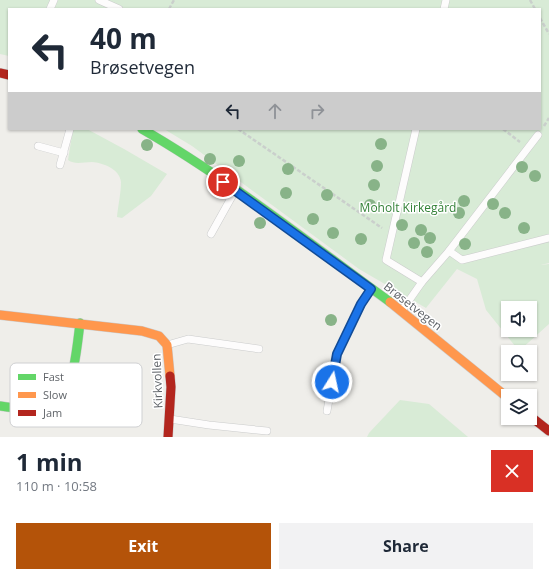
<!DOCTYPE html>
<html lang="en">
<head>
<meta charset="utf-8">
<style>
	body { margin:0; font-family:"Open Sans",sans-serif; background:#f2f2f3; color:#1f2937; height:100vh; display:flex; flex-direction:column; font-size:15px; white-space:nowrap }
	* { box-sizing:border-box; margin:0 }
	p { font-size:13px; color:#747a83 }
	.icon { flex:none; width:22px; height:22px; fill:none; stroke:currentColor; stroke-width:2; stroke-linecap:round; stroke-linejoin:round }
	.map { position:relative; height:437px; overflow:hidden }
	.sheet { display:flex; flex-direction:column; background:#fff; flex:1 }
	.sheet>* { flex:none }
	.guide { position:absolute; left:8px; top:8px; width:533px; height:122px; border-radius:0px; box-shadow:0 1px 3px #0004; background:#fff; color:#1f2937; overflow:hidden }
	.tools { position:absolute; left:501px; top:301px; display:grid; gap:8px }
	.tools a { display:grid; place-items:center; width:36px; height:36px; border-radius:0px; background:#fff; box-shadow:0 1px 3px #0004; font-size:20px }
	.pin { position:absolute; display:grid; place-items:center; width:34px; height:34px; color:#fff; margin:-17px; border:2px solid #fff; border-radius:50%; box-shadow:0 1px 4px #0007 }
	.me { position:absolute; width:44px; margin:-22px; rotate:10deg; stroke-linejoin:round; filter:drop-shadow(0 0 3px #0008) }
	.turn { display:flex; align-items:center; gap:14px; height:84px; padding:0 16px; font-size:18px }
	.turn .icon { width:52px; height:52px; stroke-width:2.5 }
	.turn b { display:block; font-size:28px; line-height:34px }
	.lanes { display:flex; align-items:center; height:38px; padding:0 16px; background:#0003; justify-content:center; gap:20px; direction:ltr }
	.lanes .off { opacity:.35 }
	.round { display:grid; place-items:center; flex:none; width:42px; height:42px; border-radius:0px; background:#f2f2f3 }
	.headline { display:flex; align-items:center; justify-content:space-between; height:68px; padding:0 16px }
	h1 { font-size:24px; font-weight:700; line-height:30px }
	.primary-button { display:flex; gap:8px; margin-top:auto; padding:8px 16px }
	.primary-button a { flex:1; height:46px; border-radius:0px; background:#b45309; color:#fff; font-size:16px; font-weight:700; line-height:46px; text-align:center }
	.primary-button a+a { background:#f2f2f3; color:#1f2937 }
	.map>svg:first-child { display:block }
	.green { fill:#d8ebd6; fill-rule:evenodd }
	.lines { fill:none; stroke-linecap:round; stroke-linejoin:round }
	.lane-casing { stroke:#cbcccc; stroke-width:8 }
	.fast-casing { stroke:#cacacb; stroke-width:10 }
	.slow-casing { stroke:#cacacb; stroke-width:10 }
	.jam-casing { stroke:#cacacb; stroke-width:10 }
	.path { stroke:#cacfcc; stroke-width:2.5; stroke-dasharray:4 2; stroke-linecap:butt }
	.lane { stroke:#fdfcfc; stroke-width:7 }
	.fast { stroke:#63d668; stroke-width:9 }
	.slow { stroke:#ff974d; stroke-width:9 }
	.jam { stroke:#b3261e; stroke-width:9 }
	.tree { fill:#88b388 }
	.route-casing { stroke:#114b97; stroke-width:10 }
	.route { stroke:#1a73e8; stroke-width:7 }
	.labels { text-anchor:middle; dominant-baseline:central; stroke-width:3; stroke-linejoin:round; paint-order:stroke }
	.park-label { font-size:12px; fill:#348238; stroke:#fff }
	.street-label { font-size:12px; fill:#5f6368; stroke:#fff }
	.key { fill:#fff; stroke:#cfd0d2; stroke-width:1 }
	.key-label { font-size:11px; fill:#5f6368 }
</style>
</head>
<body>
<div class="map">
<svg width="549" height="437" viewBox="0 0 549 437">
	<rect width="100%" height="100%" fill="#efeeea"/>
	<g class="green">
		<path d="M0,0H549V263L541,265L549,264V324L519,351L486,310L477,279L457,269L426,308L359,269L192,146L164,129H540V9H9V56L0,54ZM508,308H530V330H508Z"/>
		<path d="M73,129H87L124,149L167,174L151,196L122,218L117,217C118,206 121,193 121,182C120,169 103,163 92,162C83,162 75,165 68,160Z"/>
		<path d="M400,400L429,404L468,437H367L369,433Z"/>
	</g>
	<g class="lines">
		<g class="lane-casing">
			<g id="lane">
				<path d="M99,0L119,9"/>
				<path d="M50,9L54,0"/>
				<path d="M444,9L446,0"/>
				<path d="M416,129L386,260L422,282"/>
				<path d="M38,146L64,153"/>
				<path d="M60,165L70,129"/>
				<path d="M211,234L235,191"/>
				<path d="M449,251L462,260L549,238"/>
				<path d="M403,309L422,282L449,251L538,135"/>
				<path d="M167,345L188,339L259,349"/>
				<path d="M327,411L337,354L361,304L370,290"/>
				<path d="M170,419L209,425L267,431"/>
			</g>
		</g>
		<g class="fast-casing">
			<g id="fast">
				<path d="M142,129C229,179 309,243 390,302"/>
				<path d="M0,406C72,419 73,380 80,323"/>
			</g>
		</g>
		<g class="slow-casing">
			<g id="slow">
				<path d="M390,302L508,398"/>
				<path d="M0,315L142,331L159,336L167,345L170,376"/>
			</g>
		</g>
		<g class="jam-casing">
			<g id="jam">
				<path d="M0,73L9,75"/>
				<path d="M530,416L549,431"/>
				<path d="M168,437L171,387L170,376"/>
			</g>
		</g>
		<g class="path">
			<path d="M530,0L535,9"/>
			<path d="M169,9L174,0"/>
			<path d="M540,18L549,34"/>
			<path d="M544,126L549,118"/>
			<path d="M238,129L382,228"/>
			<path d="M503,129L520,142"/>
		</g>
		<use href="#lane" class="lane"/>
		<use href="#fast" class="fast"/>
		<use href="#slow" class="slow"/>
		<use href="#jam" class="jam"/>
	</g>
	<g class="tree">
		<circle cx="381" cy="144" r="6"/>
		<circle cx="147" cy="145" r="6"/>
		<circle cx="210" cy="159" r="6"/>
		<circle cx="239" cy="161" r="6"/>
		<circle cx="377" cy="166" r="6"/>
		<circle cx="522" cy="167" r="6"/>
		<circle cx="288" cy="169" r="6"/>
		<circle cx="535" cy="176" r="6"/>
		<circle cx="374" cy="185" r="6"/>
		<circle cx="286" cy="193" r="6"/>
		<circle cx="327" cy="195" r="6"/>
		<circle cx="464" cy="201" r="6"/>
		<circle cx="493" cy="204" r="6"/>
		<circle cx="370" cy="205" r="6"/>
		<circle cx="459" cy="213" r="6"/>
		<circle cx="505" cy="213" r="6"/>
		<circle cx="313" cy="219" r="6"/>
		<circle cx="260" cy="223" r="6"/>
		<circle cx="402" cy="225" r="6"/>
		<circle cx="524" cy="228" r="6"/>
		<circle cx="421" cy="230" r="6"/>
		<circle cx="333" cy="233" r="6"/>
		<circle cx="430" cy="238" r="6"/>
		<circle cx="361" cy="239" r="6"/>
		<circle cx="414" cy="243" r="6"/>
		<circle cx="465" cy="244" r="6"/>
		<circle cx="427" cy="252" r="6"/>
		<circle cx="331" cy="320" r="6"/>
	</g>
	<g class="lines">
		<g class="route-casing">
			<path id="route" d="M223,182L371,289L361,304L337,354L332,382"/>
		</g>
		<use href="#route" class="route"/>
	</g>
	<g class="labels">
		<g class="park-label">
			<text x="408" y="207">Moholt Kirkegård</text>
		</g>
		<g class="street-label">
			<text transform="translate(413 306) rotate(38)">Brøsetvegen</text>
			<text transform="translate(157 381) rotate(-92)">Kirkvollen</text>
		</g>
	</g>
	<rect x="10" y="363" width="132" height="64" rx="6" class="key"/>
	<rect x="18" y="374" width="18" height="6" fill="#63d668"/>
	<rect x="18" y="392" width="18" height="6" fill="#ff974d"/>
	<rect x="18" y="410" width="18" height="6" fill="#b3261e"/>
	<g class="key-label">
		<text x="43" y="381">Fast</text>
		<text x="43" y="399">Slow</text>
		<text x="43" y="417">Jam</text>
	</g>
</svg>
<div class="tools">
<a><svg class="icon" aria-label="sound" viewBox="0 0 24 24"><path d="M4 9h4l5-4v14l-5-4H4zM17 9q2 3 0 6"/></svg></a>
<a><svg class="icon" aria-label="search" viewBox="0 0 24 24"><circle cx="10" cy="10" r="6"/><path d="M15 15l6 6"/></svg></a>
<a><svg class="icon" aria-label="layers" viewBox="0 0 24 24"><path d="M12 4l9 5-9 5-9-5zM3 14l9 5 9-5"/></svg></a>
</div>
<div class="pin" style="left:223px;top:182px;background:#d93025"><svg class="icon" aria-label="arrive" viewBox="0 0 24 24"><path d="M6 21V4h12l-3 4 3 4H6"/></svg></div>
<svg class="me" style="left:332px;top:382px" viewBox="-20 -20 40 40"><circle r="17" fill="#1a73e8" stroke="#fff" stroke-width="3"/><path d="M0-11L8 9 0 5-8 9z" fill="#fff"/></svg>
<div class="guide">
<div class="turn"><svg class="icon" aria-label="left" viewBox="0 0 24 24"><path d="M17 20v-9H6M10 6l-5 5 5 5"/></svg><div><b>40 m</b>Brøsetvegen</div></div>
<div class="lanes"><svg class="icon" aria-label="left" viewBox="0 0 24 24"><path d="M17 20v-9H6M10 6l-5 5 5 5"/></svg><svg class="icon off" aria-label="ahead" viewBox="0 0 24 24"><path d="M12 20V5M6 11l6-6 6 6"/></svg><svg class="icon off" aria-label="right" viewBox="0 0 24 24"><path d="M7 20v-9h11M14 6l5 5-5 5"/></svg></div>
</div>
</div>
<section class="sheet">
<div class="headline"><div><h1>1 min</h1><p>110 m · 10:58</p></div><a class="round" style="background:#d93025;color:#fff"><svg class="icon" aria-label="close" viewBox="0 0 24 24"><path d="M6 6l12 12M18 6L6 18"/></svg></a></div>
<div class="primary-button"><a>Exit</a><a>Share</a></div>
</section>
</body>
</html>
